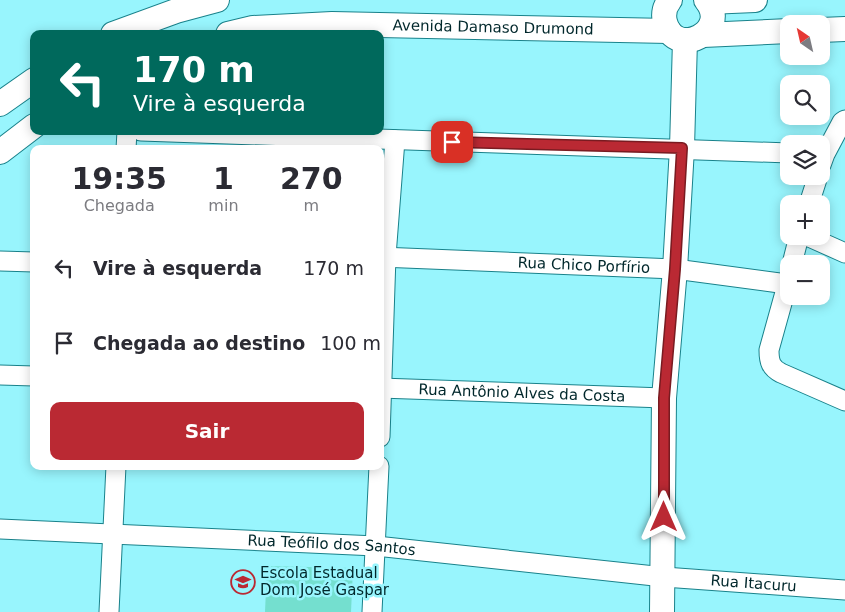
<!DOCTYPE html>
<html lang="pt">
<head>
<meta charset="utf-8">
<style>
	body { margin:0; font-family:"DejaVu Sans",sans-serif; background:#f2f2f3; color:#2b2b33; height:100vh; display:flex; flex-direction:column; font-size:19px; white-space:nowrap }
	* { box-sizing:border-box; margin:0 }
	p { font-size:16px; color:#7c7c81 }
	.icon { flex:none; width:28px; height:28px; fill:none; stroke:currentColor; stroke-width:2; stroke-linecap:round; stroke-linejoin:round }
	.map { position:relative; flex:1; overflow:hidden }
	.sheet { position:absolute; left:30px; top:145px; width:354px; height:325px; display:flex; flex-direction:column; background:#fff; border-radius:10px; box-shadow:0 2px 12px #0003 }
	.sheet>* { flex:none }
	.hud { position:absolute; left:30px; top:30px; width:354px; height:105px; border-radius:10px; box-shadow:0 2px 12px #0003; background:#00695c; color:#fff; overflow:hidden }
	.needle { width:32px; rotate:326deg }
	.controls { position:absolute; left:780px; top:15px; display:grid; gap:10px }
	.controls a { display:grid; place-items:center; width:50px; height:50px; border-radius:10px; background:#fff; box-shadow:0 2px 12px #0003; font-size:25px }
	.pin { position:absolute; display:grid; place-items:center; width:42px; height:42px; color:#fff; margin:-21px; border-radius:10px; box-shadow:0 2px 8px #0006 }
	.me { position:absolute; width:55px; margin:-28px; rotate:0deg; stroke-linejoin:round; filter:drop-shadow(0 0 4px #0008) }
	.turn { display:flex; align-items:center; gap:18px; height:105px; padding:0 20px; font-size:22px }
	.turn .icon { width:65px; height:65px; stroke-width:2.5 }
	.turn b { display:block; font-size:35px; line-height:42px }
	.eta { display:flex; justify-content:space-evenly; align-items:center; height:85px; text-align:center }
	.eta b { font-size:30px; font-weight:600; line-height:35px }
	.cta { display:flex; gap:10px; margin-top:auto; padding:10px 20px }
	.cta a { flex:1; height:58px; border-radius:10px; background:#ba2933; color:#fff; font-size:20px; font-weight:600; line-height:58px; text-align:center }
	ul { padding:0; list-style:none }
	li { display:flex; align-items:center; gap:15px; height:75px; padding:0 20px }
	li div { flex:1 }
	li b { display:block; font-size:19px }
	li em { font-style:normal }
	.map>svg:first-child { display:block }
	.building { fill:#74dfcf }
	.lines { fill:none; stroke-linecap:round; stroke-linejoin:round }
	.minor-casing { stroke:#19828b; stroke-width:21 }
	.major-casing { stroke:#19828b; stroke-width:26 }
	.minor { stroke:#fff; stroke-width:19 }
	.major { stroke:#fff; stroke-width:24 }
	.route-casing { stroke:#791b21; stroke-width:12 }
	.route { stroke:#ba2933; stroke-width:9 }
	.labels { text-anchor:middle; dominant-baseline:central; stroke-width:5; stroke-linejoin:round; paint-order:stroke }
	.street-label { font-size:15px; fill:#00272b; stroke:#98f5fd }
	.poi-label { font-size:15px; fill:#00272b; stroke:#98f5fd; text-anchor:start }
</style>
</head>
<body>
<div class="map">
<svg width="845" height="612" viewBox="0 0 845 612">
	<rect width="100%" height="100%" fill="#98f5fd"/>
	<path class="building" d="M267,566L353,568L351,612H265Z"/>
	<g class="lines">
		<g class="minor-casing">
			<g id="minor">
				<path d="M141,131L789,153"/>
				<path d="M126,149L127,131"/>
				<path d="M821,165L825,154L842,122L845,120"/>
				<path d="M809,204L818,176"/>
				<path d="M807,236L845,253"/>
				<path id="s1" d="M380,257L675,269L787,284"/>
				<path d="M0,261L34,262"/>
				<path d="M792,264L799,236"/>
				<path d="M789,278L769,350C769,362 771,368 781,373L845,401"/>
				<path d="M0,375L34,376"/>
				<path id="s2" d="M380,388L664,398"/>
				<path d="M380,437L386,256L395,140"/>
				<path id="s3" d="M0,529L376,546L664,577L845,590"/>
				<path d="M109,612L116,466"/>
				<path d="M372,612L379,466"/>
			</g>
		</g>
		<g class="major-casing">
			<g id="major">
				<path d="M670,0C665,6 663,14 665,22C675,60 732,31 706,0"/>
				<path d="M708,2L755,0"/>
				<path d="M821,30L845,29"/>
				<path d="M113,34L176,11L217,0"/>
				<path id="s4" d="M228,34L253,28L332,24L669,31"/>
				<path d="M703,35L789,31"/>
				<path d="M0,104L34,80"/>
				<path d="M0,152L34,126"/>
				<path d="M662,612L664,398L675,269L682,148L685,40"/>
			</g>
		</g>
		<use href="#minor" class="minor"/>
		<use href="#major" class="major"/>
	</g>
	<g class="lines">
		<g class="route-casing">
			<path id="route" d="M452,142L682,148L675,269L664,398V517"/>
		</g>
		<use href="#route" class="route"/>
	</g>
	<defs>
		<g id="school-ring" transform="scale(1.25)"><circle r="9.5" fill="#98f5fd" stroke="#ba2933" stroke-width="1.5"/><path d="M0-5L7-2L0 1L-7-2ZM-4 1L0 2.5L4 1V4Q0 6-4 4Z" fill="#ba2933"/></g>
	</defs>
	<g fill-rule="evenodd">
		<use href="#school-ring" x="243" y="582"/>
	</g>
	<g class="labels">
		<g class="street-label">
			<text stroke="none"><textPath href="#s4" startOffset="266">Avenida Damaso Drumond</textPath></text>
			<text stroke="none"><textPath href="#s1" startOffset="204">Rua Chico Porfírio</textPath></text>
			<text stroke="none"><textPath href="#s2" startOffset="142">Rua Antônio Alves da Costa</textPath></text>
			<text stroke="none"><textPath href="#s3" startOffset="332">Rua Teófilo dos Santos</textPath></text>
			<text stroke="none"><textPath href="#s3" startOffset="756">Rua Itacuru</textPath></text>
		</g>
		<g class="poi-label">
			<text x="260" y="573">Escola Estadual<tspan x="260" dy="17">Dom José Gaspar</tspan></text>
		</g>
	</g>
</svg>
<div class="controls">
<a><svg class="needle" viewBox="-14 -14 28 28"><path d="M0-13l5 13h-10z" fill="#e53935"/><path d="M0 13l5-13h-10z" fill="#7c7c81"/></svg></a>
<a><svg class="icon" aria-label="search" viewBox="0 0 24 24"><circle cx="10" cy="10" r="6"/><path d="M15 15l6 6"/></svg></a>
<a><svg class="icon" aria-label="layers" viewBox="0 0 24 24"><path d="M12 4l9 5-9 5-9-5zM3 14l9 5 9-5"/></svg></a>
<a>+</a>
<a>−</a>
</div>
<div class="pin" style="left:452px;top:142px;background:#d93025"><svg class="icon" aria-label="arrive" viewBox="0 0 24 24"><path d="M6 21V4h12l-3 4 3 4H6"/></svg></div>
<svg class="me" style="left:664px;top:517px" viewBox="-20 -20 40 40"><path d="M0-17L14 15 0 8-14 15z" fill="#ba2933" stroke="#fff" stroke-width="4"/></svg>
<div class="hud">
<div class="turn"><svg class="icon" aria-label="left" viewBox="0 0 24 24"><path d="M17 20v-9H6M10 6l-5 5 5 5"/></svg><div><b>170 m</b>Vire à esquerda</div></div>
</div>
<section class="sheet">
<div class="eta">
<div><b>19:35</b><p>Chegada</p></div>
<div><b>1</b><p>min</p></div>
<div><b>270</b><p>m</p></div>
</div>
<ul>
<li><svg class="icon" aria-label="left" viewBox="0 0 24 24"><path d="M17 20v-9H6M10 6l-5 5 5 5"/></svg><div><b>Vire à esquerda</b></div><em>170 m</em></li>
<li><svg class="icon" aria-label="arrive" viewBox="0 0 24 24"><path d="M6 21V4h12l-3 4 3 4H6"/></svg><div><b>Chegada ao destino</b></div><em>100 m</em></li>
</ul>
<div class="cta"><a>Sair</a></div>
</section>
</div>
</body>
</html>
